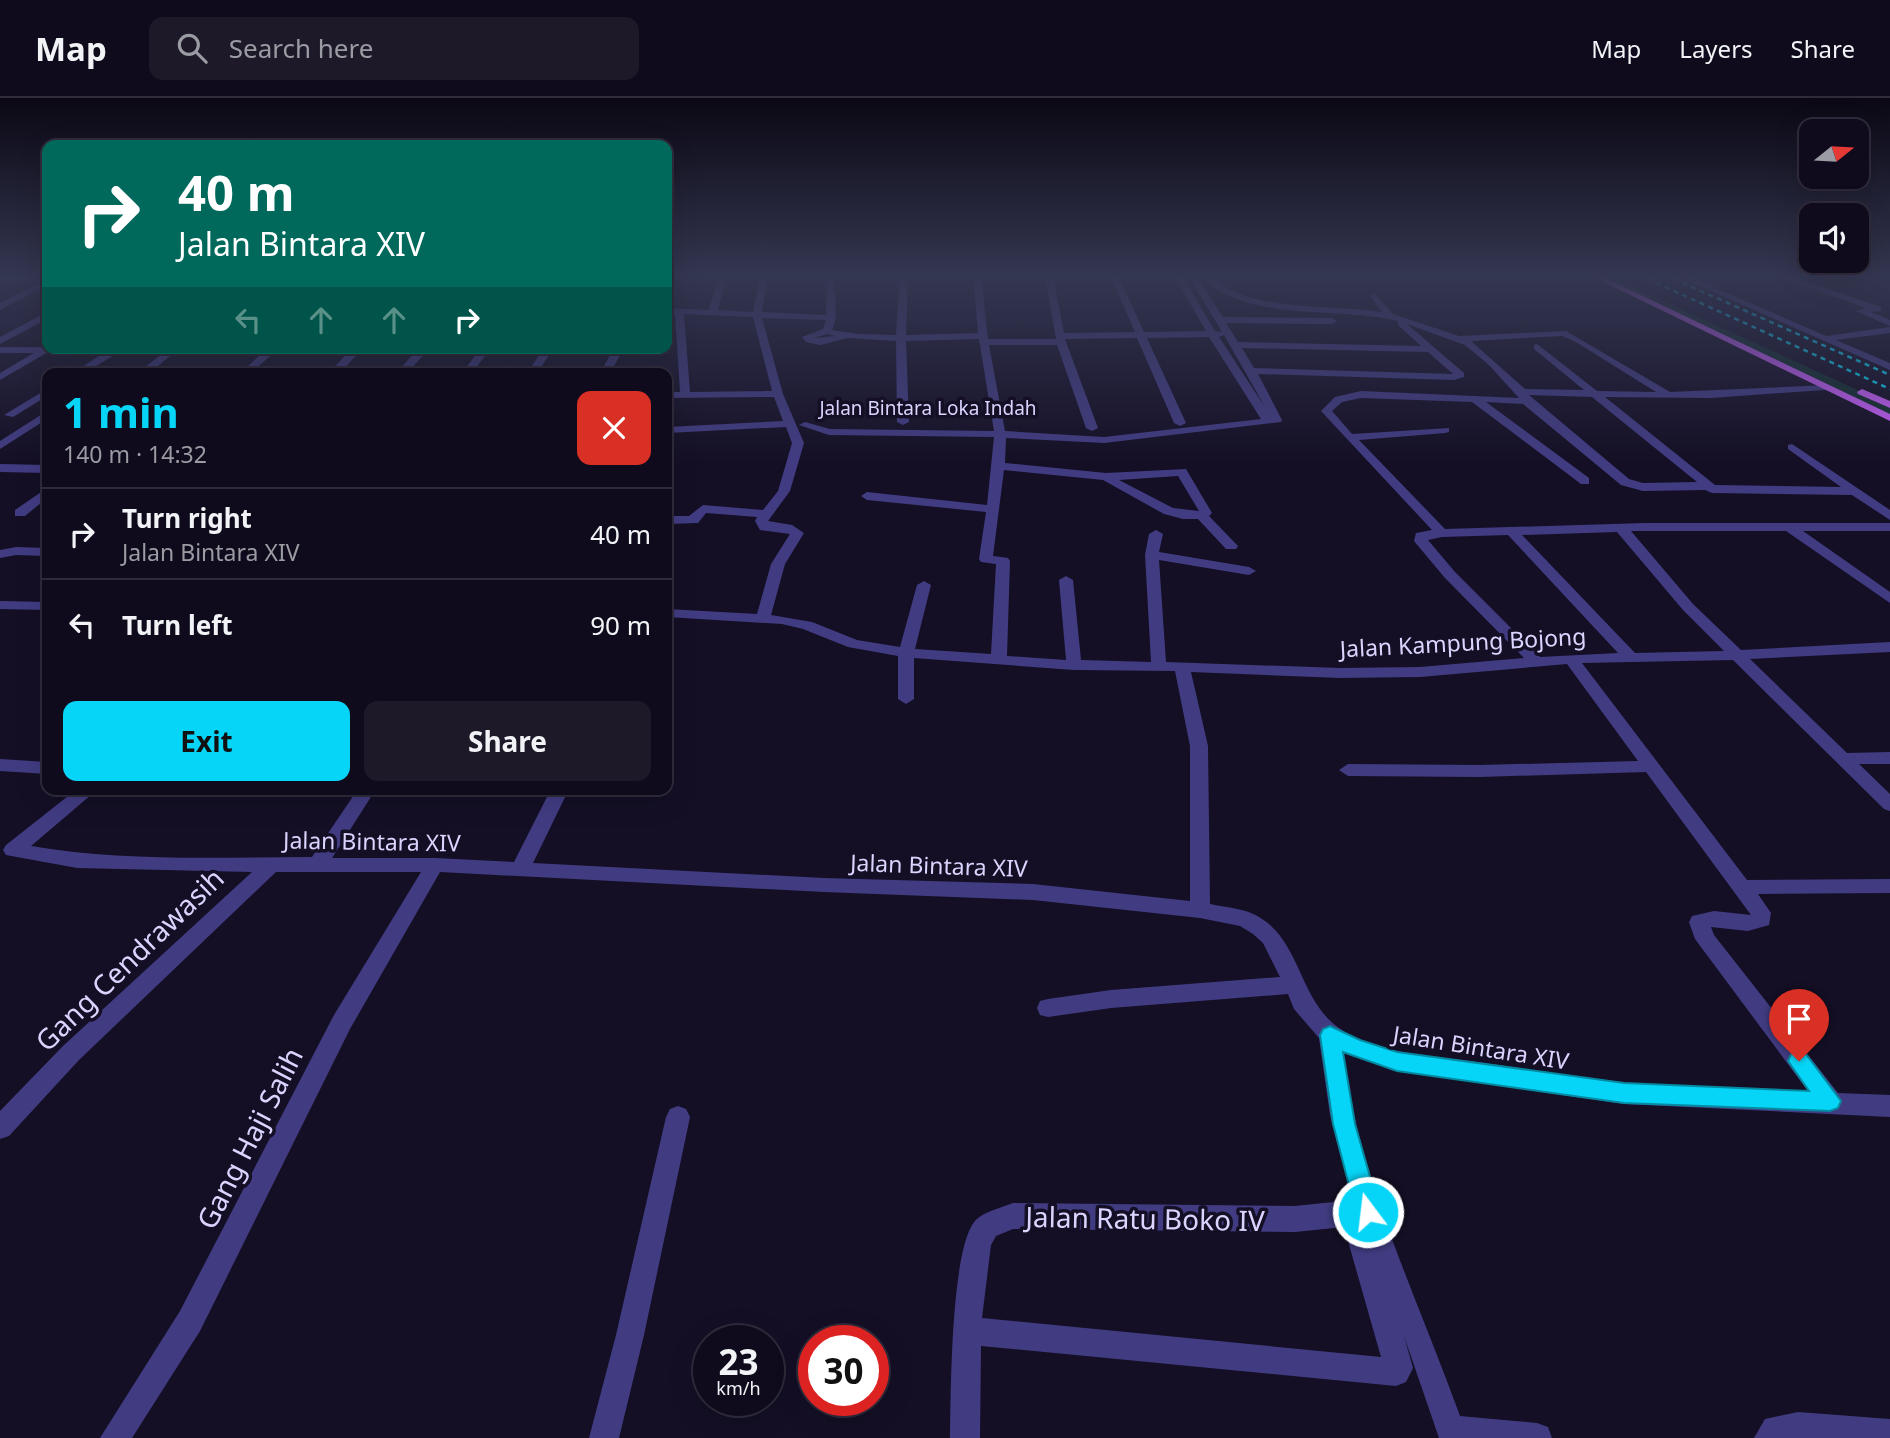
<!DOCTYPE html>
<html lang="en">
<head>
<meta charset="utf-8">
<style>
	body { margin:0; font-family:"Noto Sans",sans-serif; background:#1d1929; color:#f1f3f6; height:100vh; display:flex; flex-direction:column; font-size:26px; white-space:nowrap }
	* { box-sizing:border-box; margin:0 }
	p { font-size:23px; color:#9b9ba3 }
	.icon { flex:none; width:38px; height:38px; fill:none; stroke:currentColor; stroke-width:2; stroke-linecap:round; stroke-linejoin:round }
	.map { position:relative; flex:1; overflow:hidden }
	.panel { position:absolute; left:42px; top:270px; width:630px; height:427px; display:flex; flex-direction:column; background:#0f0b1c; border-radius:14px; box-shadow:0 7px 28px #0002,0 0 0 2px #2f2b3b }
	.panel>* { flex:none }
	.hud { position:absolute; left:42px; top:42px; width:630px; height:214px; border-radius:14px; box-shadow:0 7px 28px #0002,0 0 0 2px #2f2b3b; background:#00695c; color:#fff; overflow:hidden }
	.needle { width:46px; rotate:72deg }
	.tools { position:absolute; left:1799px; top:21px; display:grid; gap:14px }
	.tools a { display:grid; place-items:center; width:70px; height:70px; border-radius:14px; background:#0f0b1c; box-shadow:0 7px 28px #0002,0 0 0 2px #2f2b3b; font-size:35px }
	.speed { position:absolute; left:693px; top:1227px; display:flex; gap:14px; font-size:35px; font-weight:700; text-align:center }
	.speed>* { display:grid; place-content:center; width:91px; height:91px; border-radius:50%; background:#0f0b1c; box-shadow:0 7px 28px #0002,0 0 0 2px #2f2b3b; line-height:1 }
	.speed small { font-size:18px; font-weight:400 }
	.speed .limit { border:10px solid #d22; background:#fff; color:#111 }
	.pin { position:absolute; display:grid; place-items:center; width:60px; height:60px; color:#fff; margin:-72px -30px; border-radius:50% 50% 50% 0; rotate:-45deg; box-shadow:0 0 7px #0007 }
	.pin .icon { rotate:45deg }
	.me { position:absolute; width:77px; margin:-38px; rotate:345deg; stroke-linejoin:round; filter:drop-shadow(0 0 5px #0008) }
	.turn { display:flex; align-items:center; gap:24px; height:147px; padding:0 21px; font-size:32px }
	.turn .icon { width:91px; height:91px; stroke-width:2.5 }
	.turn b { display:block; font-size:49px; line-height:60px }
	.lanes { display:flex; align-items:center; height:66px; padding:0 21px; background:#0003; justify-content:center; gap:35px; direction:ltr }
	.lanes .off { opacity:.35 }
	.round { display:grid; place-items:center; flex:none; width:74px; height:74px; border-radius:14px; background:#1d1929 }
	.overview { display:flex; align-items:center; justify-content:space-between; height:119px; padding:0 21px }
	h1 { font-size:42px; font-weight:700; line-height:52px; color:#07d5f7 }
	.primary-button { display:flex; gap:14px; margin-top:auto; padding:14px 21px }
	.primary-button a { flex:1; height:80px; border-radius:14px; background:#07d5f7; color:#111; font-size:28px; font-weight:700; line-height:80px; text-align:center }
	.primary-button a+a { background:#1d1929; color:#f1f3f6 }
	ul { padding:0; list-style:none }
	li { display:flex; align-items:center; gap:21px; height:91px; padding:0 21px; border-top:2px solid #2f2b3b }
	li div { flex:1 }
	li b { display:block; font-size:26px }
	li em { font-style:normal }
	header { display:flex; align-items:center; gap:42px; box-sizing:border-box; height:98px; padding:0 35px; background:#0f0b1c; border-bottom:2px solid #2f2b3b }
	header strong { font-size:33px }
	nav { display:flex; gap:38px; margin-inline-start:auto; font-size:24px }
	.search { width:490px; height:63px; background:#1d1929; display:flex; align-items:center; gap:18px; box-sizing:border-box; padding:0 24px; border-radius:14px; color:#9b9ba3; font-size:26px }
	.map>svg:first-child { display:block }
	.green { fill:#132e2e }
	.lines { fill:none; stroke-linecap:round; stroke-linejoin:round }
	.minor { fill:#413c82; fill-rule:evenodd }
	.major { fill:#c75ffa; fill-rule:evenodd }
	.rail { stroke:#07d5f7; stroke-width:2.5; stroke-dasharray:5 4.5; stroke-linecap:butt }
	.route { fill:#07d5f7; stroke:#058aa1; stroke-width:2 }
	.labels { text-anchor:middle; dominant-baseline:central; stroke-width:7; stroke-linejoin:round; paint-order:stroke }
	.far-street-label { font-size:19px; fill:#dbd4fe; stroke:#140f25 }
	.street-label { font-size:23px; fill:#dbd4fe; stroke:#140f25 }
	.near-street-label { font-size:28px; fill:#dbd4fe; stroke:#140f25 }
</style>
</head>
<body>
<header>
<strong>Map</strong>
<div class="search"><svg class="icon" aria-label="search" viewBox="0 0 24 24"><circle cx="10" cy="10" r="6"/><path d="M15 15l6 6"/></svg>Search here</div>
<nav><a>Map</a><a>Layers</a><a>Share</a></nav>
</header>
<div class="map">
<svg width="1890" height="1340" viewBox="0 0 1890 1340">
	<rect width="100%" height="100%" fill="#140f25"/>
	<path class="green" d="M1593,177H1607L1890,307V320Z"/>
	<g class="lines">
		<g class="minor">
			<path d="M719,177H727L718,212L753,214L760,177H768L762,214L826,217L827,178L834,177L836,220L832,232L858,236L896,237L900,177H908L906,237L978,235L973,177H981L988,241H1056L1045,177H1053L1064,235L1135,234L1110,177H1118L1144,234L1206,233L1174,177H1182L1215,233L1222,234L1188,177H1196L1223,219L1332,220L1337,223L1332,226L1226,225L1238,244L1421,248L1398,227V223C1340,208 1242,225 1200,177H1209C1248,215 1330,206 1382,214L1370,198L1374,195L1393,216L1459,238L1566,233L1670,294L1828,287V291L1824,292L1711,300L1605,299L1715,387L1841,389L1788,351V347L1792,346L1890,412V422L1852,397L1712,395L1705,392L1643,393L1621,387L1523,306L1486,304L1589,380V386H1581L1472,304L1361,300L1342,304L1332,313L1352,336L1449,330V334L1445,335L1359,342L1445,431L1645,425H1890V433H1803L1890,494V505L1786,433H1631L1693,506L1741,552L1890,544V554L1750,561L1847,655L1890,654V666H1859L1890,696V713L1884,711L1733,562L1582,565L1747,782L1890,781V795L1758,796L1771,815L1769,827L1748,833L1711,829L1714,837L1838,995L1890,997V1019L1624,1006L1397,973L1343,955C1359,1081 1417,1199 1460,1318L1537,1325L1548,1329L1552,1340H1439L1404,1238L1413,1270L1406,1284L1396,1288L981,1248L980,1340H950C951,1301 950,1141 978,1120C987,1113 1003,1109 1013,1105L1295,1108L1353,1102L1330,1017L1319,940L1294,911L1288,896L1111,910L1048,919L1040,917L1037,910L1040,903L1048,901L1111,892L1280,879L1263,845L1253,836L1240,828L1200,820L1033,802L824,794L440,774L350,931L200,1233L132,1340H100L180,1213L334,917L421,774H276L79,962L9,1038L0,1041V1013L63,948L252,774L77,770L6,757L3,752L6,747L77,691H98L31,748C123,764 218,759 312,759L358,691H376L332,760H435L514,764L551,691H569L533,765L824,780L1033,786L1190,803V648L1175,573L1074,572L914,560V601L906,606L898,601V558L848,549L803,531L782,526L667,519V511L757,516L771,466L790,436L760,432L755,423L757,419L706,415L698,425L667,426V418H689L703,407L763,412L778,393L792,345L786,329L667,335V329L783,323L774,299L667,300V294H680L675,216H667V210L709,212ZM684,216L753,219L772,293L690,294ZM762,220L826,222L823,231L802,239L806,244L820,247L848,240L896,243L897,324L903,327L909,324L906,243L979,241L994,333L830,331L805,324L799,327L829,337L994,339L987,407L867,394L861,398L867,402L986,414L979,461L981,464L996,466L991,556L915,551L931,487L924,483L917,487L900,549L857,542L812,524L771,517L785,466L804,435L792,427L768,423L790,393L804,345L783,296ZM1407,226L1465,247L1489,267L1519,300L1361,293L1335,299L1321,313L1432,432L1416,435L1414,443L1445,480L1524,560L1420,569L1340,570L1166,564L1159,462L1249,477L1256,473L1249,469L1159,454L1163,436L1156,432L1149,436L1145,457L1151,564L1081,562L1073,482L1066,478L1059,482L1066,562L1007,558L1010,463L1008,460L993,458L1004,372L1103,382L1164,416L1183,421H1198L1226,451H1236L1238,448L1209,418L1212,415L1186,371L1106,375L1005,365L1006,340L1104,345L1281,324L1282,322L1258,276L1454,282L1464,279V275ZM827,236L835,238L814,240ZM1224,237L1265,309L1219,239ZM1562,238L1576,244L1656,294L1597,293L1537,246L1534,247V251L1584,292L1525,291L1471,243ZM1209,239L1261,321L1104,339L1005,333L989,247H1057L1086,330L1092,333L1098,330L1065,241L1137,240L1174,325L1180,328L1186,325L1147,240ZM1242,250L1428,254L1453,276L1254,270ZM1529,297L1592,299L1697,384L1643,385L1629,381ZM1178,378L1199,413L1173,410L1119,382ZM1617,434L1683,512L1724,553L1635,555L1522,437ZM1508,437L1618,555L1540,559L1455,474L1428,442L1442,439ZM1567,566L1638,663L1480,667L1348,666L1339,672L1348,678L1480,679L1646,674L1751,817L1714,813L1692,818L1689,824L1695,841L1808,993C1747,990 1685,990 1623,984C1573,979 1522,970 1471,963C1431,958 1373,955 1339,930C1297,901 1301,836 1251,815C1239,810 1223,809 1210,806L1208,648L1191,574L1340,580L1420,579ZM1344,1129L1381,1259L982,1220L991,1147L996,1138L1013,1131L1295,1134Z"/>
			<path d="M1675,177H1686L1826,238L1890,229V235L1836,242L1890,265V272Z"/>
			<path d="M1774,177H1786L1881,209V213L1871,214L1890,222V228L1856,213L1866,210Z"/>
			<path d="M1860,177H1877L1863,180Z"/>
			<path d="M0,178L47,177V187L0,212V205L43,183L0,184Z"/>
			<path d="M47,214V221L0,246V239Z"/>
			<path d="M0,249L206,250C197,255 186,250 178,254C161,261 158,275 137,275L166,253L119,254L85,275H73L105,254H48L0,282V275L34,255H0Z"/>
			<path d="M268,250H279L251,275H240Z"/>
			<path d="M352,250H363L340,275H329Z"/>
			<path d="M419,250H430L407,275H396Z"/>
			<path d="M481,250H491L472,275H462Z"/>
			<path d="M544,250H554L537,275H527Z"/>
			<path d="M614,250H624L610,275H600Z"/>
			<path d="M47,291V298L13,319L4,317Z"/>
			<path d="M47,313V321L0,351V343Z"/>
			<path d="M0,366L47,367V375L0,374Z"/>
			<path d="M47,390V400L25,418H15V412Z"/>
			<path d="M16,449L47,450V458L16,457L0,460V452Z"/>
			<path d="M0,503L47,504V512L0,511Z"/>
			<path d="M0,661L47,664V676L0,673Z"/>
			<path d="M678,1008L686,1011L690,1019L644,1237L619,1340H589L616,1237L666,1019L670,1011Z"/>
			<path d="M1798,1314L1890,1321V1340H1754L1765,1321Z"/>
		</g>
		<g class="major">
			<path d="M1589,177H1599L1890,316V323Z"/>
			<path d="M1862,291L1890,303V310L1858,296L1857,294Z"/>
		</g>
		<g class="rail">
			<path d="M1639,177L1890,291"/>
			<path d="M1665,177L1890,277"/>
		</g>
	</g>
	<linearGradient id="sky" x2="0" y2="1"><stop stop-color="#0b0814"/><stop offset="0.49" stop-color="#343751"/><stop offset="1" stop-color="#343751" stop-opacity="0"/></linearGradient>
	<rect width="1890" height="364" fill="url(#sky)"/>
	<path class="route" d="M1330,928L1360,942L1397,954L1624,985L1809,993L1788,963L1791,956L1799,954L1806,956L1841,1003L1838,1010L1830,1013L1624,1005L1397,973L1343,954L1355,1026L1380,1114L1376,1122L1368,1125L1360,1122L1356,1114L1333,1026L1320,937L1323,931Z"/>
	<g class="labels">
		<g class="far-street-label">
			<text x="928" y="310">Jalan Bintara Loka Indah</text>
		</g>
		<g class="street-label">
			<text transform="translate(1463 544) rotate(-3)">Jalan Kampung Bojong</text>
			<text transform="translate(372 743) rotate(1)">Jalan Bintara XIV</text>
			<text transform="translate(939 767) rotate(2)">Jalan Bintara XIV</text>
			<text transform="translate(1481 949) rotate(9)">Jalan Bintara XIV</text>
		</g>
		<g class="near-street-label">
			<text transform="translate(129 861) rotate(-44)">Gang Cendrawasih</text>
			<text transform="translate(249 1040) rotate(-63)">Gang Haji Salih</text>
			<text transform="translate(1145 1120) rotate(1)">Jalan Ratu Boko IV</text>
		</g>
	</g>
</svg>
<div class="tools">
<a><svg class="needle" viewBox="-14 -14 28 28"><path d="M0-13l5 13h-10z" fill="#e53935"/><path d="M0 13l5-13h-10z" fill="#9b9ba3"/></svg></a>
<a><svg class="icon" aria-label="sound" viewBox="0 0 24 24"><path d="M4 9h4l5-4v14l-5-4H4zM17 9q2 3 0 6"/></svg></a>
</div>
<div class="speed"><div>23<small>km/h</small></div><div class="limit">30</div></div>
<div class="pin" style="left:1799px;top:963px;background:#d93025"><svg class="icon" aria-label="arrive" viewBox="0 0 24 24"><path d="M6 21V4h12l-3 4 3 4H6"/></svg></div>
<svg class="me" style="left:1368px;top:1114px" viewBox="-20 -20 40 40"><circle r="17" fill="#07d5f7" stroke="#fff" stroke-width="3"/><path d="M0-11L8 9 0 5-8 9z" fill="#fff"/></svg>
<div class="hud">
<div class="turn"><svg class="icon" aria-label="right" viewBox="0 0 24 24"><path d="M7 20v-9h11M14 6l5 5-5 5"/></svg><div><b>40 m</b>Jalan Bintara XIV</div></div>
<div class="lanes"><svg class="icon off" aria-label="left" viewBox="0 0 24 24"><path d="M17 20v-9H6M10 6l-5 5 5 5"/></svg><svg class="icon off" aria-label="ahead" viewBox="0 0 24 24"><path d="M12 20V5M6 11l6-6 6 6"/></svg><svg class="icon off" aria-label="ahead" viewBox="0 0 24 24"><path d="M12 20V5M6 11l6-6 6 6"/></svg><svg class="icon" aria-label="right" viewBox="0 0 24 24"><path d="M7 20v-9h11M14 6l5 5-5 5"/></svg></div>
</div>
<section class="panel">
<div class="overview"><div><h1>1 min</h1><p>140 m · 14:32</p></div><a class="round" style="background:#d93025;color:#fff"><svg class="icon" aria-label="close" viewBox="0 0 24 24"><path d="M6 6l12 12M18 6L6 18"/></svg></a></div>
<ul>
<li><svg class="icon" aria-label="right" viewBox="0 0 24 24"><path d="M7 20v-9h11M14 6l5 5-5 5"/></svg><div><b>Turn right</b><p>Jalan Bintara XIV</p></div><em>40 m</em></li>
<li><svg class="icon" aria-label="left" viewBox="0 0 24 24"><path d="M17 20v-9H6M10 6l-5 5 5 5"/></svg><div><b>Turn left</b></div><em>90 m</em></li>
</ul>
<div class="primary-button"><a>Exit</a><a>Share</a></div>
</section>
</div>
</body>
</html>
